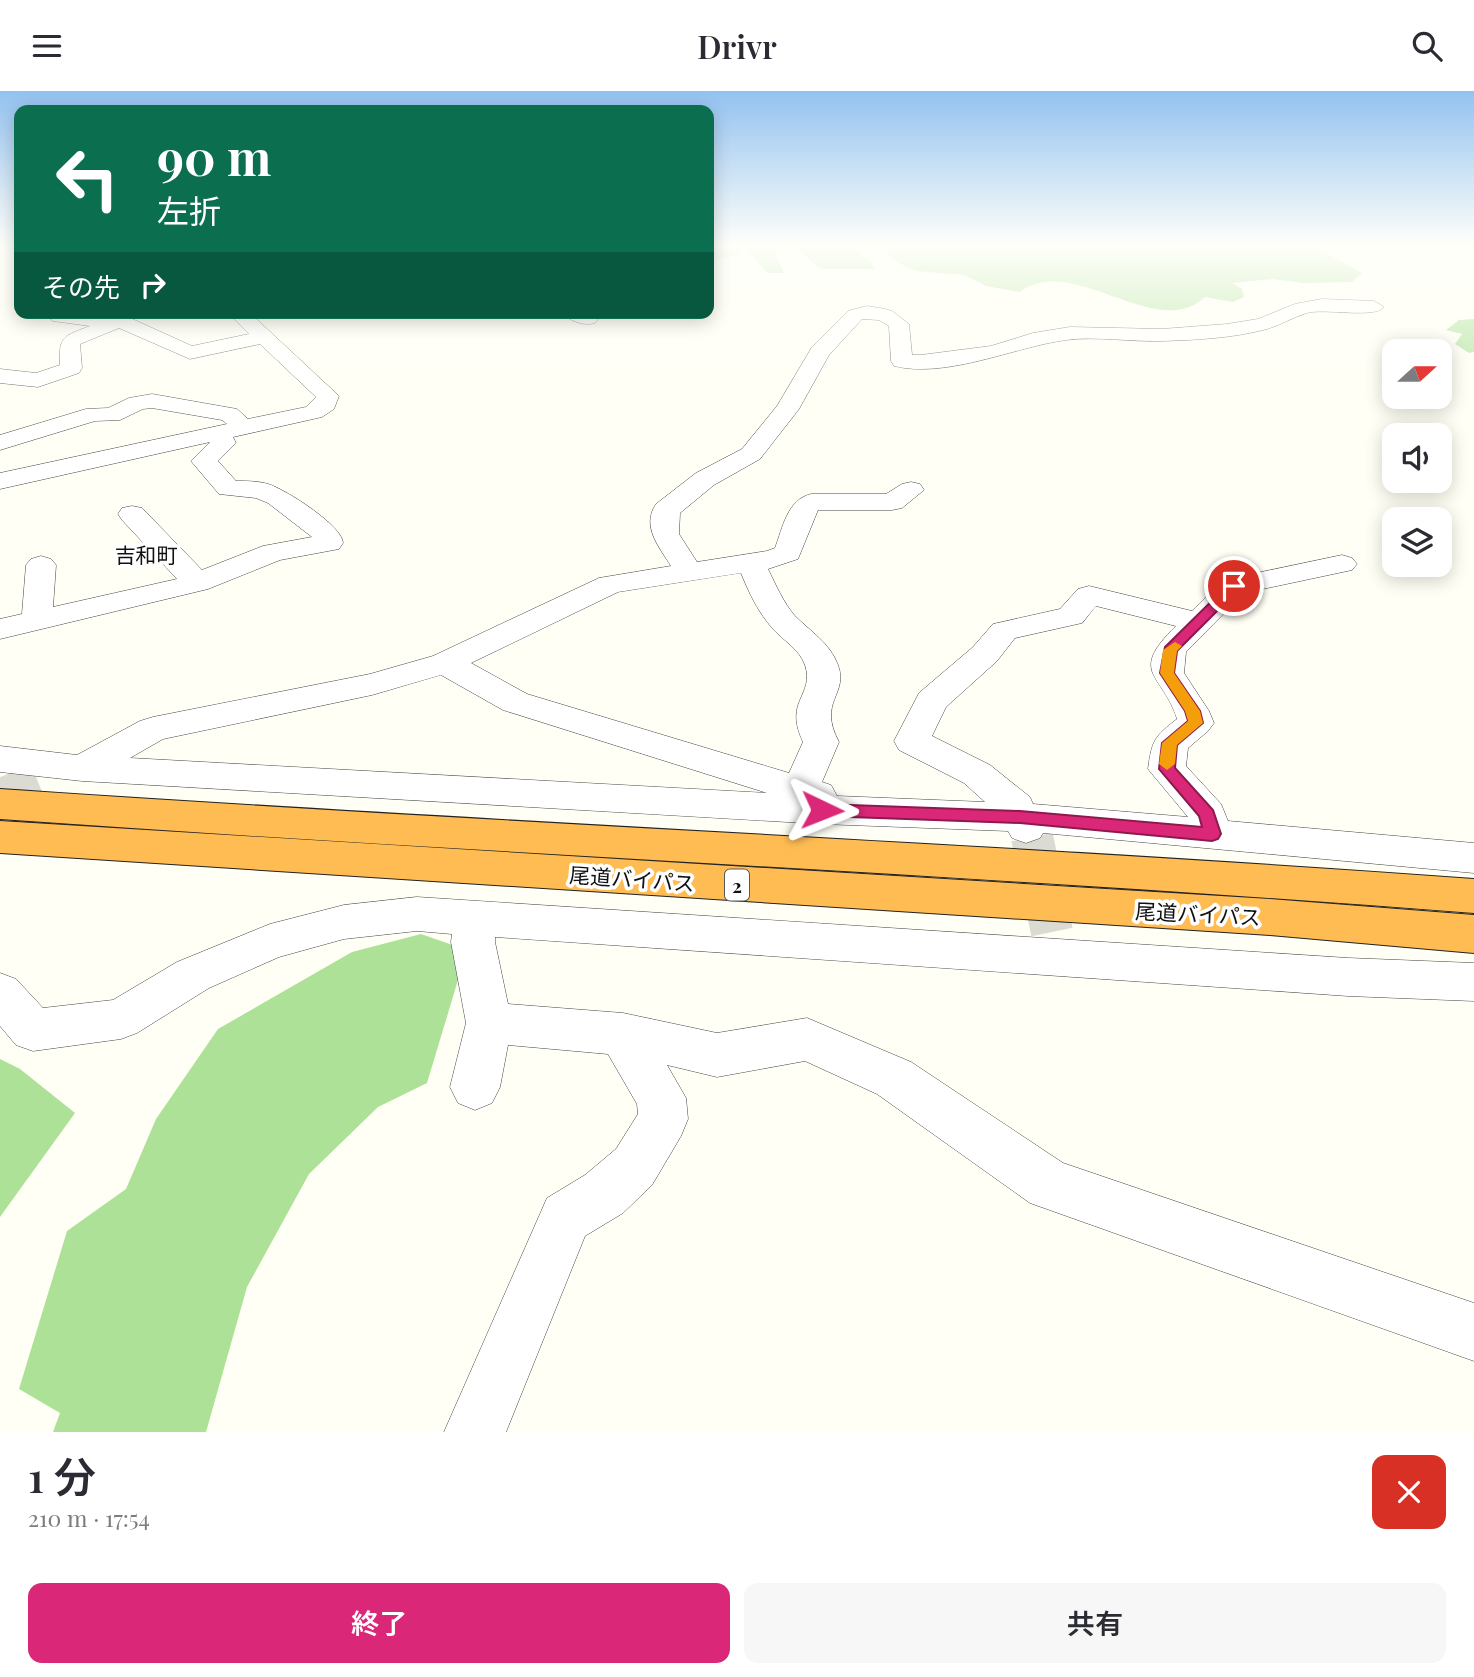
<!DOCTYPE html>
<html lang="ja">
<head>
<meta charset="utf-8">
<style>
	body { margin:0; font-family:"Playfair Display","Noto Sans JP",serif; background:#f7f7f7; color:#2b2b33; height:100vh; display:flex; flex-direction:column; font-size:26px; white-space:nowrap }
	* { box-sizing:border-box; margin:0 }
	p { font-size:23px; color:#7c7c81 }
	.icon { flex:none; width:38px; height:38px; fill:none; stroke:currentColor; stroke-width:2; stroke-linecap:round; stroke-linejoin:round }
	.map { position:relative; height:1341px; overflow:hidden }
	.details { display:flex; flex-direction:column; background:#fff; flex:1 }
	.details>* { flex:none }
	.top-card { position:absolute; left:14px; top:14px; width:700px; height:214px; border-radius:14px; box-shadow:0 4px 18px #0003; background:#0b6e4f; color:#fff; overflow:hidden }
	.needle { width:46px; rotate:69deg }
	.controls { position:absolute; left:1382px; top:248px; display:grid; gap:14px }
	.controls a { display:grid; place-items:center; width:70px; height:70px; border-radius:14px; background:#fff; box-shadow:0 4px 18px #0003; font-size:35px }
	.pin { position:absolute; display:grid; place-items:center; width:60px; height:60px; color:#fff; margin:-30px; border:4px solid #fff; border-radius:50%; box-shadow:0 2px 7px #0007 }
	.me { position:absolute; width:77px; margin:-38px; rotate:92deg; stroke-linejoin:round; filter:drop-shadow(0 0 5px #0008) }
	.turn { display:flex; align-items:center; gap:24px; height:147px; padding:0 28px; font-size:32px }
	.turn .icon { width:91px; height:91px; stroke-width:2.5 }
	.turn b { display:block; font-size:49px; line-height:60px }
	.then { display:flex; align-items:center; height:66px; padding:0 28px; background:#0003; gap:14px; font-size:26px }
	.round { display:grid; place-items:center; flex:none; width:74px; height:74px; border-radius:14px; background:#f7f7f7 }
	.overview { display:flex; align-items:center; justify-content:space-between; height:119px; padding:0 28px }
	h1 { font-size:42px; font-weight:600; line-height:52px }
	.button { display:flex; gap:14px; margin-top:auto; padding:14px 28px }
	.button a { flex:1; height:80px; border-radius:14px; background:#db2777; color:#fff; font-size:28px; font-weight:600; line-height:80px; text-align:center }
	.button a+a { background:#f7f7f7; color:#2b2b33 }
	header { display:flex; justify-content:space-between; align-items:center; height:91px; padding:0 28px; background:#fff; font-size:32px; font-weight:600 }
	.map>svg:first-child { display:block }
	.forest { fill:#ade197 }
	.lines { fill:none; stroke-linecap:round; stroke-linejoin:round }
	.minor-tunnel { stroke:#dbdbd3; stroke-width:42; stroke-dasharray:42 21; stroke-linecap:butt }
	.minor-casing { stroke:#444; stroke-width:1 }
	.highway-casing { stroke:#222; stroke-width:2 }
	.minor { fill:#fff; fill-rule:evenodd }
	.highway { fill:#ffbc53; fill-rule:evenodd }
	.route { fill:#db2777; stroke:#8e194d; stroke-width:2 }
	.slow { fill:#f59e0b }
	.labels { text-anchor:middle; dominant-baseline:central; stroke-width:7; stroke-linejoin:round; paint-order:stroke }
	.shield { fill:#fff; stroke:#585858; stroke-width:2 }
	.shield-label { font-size:19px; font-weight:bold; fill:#111 }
	.far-quarter-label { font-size:21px; fill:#111; stroke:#fff }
	.street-label { font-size:21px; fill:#111; stroke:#fff }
</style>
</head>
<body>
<header><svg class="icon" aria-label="menu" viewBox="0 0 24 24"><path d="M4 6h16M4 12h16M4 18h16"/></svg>Drivr<svg class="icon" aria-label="search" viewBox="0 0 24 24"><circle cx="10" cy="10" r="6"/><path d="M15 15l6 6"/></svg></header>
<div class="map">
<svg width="1474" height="1341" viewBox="0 0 1474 1341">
	<rect width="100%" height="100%" fill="#fffff5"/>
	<g class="forest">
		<path d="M709,156H772L784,182H767L752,165L742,159L740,164L713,169L711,187H709Z"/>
		<path d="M779,156H849L871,171L874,178H821L793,156Z"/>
		<path d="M881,156H1309L1320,159L1362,182L1352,191L1303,192L1272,188L1232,192L1242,198L1244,206L1233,211L1205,206C1156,252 1074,161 1020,201L986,195L964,184L916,180L896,171Z"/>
		<path d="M1474,228V261L1469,262L1455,253L1462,243L1446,239L1459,229Z"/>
		<path d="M421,843L467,859L427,992L378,1016L309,1083L247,1196L206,1341H53L60,1322L19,1298L67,1140L126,1098L156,1028L218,938L352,861Z"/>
		<path d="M0,968L20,978L75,1022L0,1126Z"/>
	</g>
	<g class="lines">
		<g class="minor-tunnel">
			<path d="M0,709L53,687"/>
			<path d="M1032,746L1052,841"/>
		</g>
		<g class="minor-casing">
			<g id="minor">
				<path d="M1322,208L1374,210L1384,216C1375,228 1324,217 1307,222C1293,226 1281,234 1267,238C1234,247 1196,249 1162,250C1130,251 1097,245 1066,249C1014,256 947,288 894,275L891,270L889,235L879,229L862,228L829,264L799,318L760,368L714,394L680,422L679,443L697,471L767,460L775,457C783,436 787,409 811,403H886L902,393L911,391L920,393L924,399L902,417L892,419H818L798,468L768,478C776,494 783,511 795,525C810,540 830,552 838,574C849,604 817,610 839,651L822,691L831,694L837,705L985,711L964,692L899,659L894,650L919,602L973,556L993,533L1060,518L1078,498L1089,495L1192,520L1223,489L1342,464L1352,467L1357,473L1352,479L1244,502L1186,561L1184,582L1209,620L1214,632L1208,640L1188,657L1186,675L1221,713L1228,730L1474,752V782L1043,742L1040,747L1026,752L1012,747L1008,740L822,733L82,690L0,681V655L77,664L140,630L153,626L370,583L433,565L599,487L671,475C659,456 641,435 656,413L696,382L742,358L777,315L812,256L848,220L867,215L885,218L892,220L909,233L912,264H921L991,255L1033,242L1070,236L1162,238L1227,233L1258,228L1295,213ZM741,482C749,502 758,521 773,538C783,549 800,559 805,574C815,605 783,609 803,651L789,682L527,603L471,572L618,501ZM1096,515L1176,535C1127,583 1163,582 1177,628C1154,646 1152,649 1148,678L1188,726L1033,713L1030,706L990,674L932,645L946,616L997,570L1015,547L1082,532ZM441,584L503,619L767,702L130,667L163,648L372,604Z"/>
				<path d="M45,222L128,226L192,255L249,243L228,222H250L339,305L334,318L322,326L233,346L236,352L218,370L236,390C246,390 258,390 268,393C285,398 343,435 343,452L339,458L280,469L208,498L0,548V528L22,523L26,474L31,468L41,465L51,468L56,474L53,516L177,488L122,429L118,423L122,417L132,415L142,417L202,479L263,455L312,446L268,412L256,407L219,403L191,370L210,351L0,398V382L227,333L222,329L152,317L143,318L120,329L95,330L0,359V344L86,318L108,317L129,307L152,303L237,318L248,328L306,316L316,306L260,253L190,268L119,237L80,253L82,277L79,282L38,296L0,292V278L36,282L60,274C58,244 65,245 90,235L53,230Z"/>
				<path d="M563,222H591L598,228L595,232C585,235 570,231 563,222Z"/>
				<path d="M417,806L1348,867L1474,872V910L1348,905L495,846V851L508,913L623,922L717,942L807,927L911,971L1063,1072L1474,1212V1270L1030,1112L877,1003L805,970L717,986L667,974L686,1007L688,1028L681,1045L652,1094L623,1122L585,1145L506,1341H444L547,1107L585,1084L616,1058L638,1023L637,1013L608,963L508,954L500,996L492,1012L475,1019L458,1012L450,996L466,932L451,851L452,843L417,840L344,848L279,866L209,897L137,942L121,948L33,960L16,954L0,935V882L16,888L43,917L113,909L177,871L270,833L344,814Z"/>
			</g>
		</g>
		<g class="highway-casing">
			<g id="highway">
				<path d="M0,698C491,732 983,752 1474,788V822C983,784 491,763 0,728Z"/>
				<path d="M0,730L1270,808L1474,824V862L1270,844L0,762Z"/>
			</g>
		</g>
		<use href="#minor" class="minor"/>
		<use href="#highway" class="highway"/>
	</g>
	<linearGradient id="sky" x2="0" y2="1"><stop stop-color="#93c2f0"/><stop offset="0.45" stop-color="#fffffa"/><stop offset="1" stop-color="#fffffa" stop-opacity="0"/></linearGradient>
	<rect width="1474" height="343" fill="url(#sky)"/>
	<path class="route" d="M1234,491L1239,492V498L1177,560L1174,582L1200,620L1203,632L1177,654L1175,677L1213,719L1221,743L1218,748L1212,750L1020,732L822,725L813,719L822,713L1020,720L1202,736L1199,725L1159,678L1162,652L1188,630L1185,620L1160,582L1165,556L1230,492Z"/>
	<path class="slow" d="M1175,551L1182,555L1177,560L1174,582L1200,620L1203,632L1177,654L1175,673L1167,679L1159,673L1162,652L1188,630L1185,620L1160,582L1163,559Z"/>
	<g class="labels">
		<rect class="shield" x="725" y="778.5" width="24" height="31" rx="5"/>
		<g class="shield-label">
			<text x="737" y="794">2</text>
		</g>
		<g class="far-quarter-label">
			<text x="146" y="463">吉和町</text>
		</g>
		<g class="street-label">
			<text transform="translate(632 787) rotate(4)">尾道バイパス</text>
			<text transform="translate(1198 822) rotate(3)">尾道バイパス</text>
		</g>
	</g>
</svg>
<div class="controls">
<a><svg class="needle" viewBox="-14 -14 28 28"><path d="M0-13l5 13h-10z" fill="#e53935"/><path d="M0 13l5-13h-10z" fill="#7c7c81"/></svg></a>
<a><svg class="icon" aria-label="sound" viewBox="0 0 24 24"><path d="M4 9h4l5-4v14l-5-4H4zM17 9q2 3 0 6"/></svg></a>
<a><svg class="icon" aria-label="layers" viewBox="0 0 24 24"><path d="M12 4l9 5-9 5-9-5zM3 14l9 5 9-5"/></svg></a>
</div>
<div class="pin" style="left:1234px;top:495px;background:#d93025"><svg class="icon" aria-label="arrive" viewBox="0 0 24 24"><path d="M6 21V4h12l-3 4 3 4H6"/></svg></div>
<svg class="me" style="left:822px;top:719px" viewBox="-20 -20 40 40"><path d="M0-17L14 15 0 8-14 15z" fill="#db2777" stroke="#fff" stroke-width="4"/></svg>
<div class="top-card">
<div class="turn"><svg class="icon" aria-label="left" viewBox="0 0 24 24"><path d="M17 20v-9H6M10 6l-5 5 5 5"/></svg><div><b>90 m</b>左折</div></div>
<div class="then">その先<svg class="icon" aria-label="right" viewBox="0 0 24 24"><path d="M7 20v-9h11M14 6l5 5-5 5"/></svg></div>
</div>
</div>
<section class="details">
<div class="overview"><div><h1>1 分</h1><p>210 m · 17:54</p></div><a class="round" style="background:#d93025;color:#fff"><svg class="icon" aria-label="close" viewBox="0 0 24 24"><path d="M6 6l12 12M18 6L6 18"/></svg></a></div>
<div class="button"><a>終了</a><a>共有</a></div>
</section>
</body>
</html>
